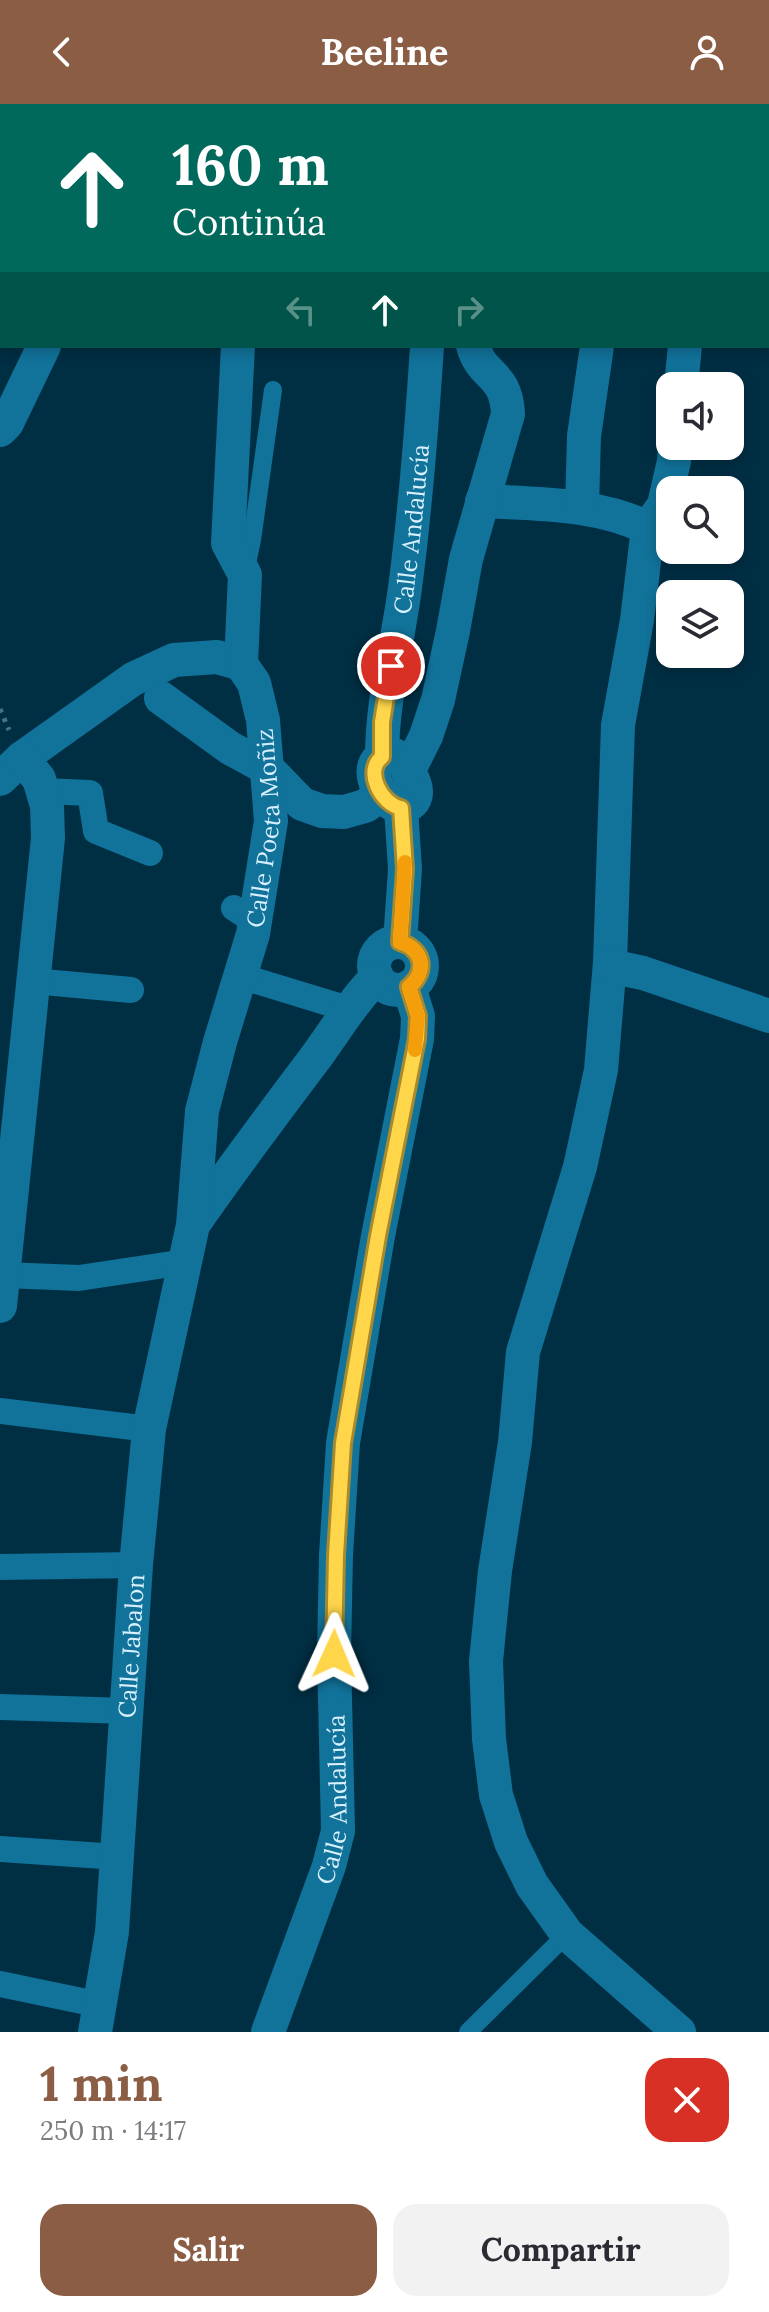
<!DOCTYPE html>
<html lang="es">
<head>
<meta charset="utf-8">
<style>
	body { margin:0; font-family:Lora,serif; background:#f2f2f3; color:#2b2b33; height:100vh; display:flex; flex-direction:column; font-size:30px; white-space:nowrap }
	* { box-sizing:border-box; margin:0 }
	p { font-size:26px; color:#7c7c81 }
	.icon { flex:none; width:44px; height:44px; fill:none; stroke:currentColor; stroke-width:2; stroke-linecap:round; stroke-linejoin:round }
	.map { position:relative; height:1928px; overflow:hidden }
	.details { display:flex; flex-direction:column; background:#fff; flex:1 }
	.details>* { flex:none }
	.hud { position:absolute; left:0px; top:0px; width:770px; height:244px; box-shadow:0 4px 12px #0003; background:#00695c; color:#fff; overflow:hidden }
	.buttons { position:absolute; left:656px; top:268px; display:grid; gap:16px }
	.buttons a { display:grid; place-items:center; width:88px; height:88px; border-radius:16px; background:#fff; box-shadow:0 4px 12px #0003; font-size:40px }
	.pin { position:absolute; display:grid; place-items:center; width:68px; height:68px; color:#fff; margin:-34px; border:4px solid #fff; border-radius:50%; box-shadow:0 2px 8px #0007 }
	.me { position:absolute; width:88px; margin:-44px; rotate:1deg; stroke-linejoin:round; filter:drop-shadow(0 0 6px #0008) }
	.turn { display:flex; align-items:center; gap:28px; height:168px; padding:0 40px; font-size:36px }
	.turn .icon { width:104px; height:104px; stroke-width:2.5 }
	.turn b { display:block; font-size:56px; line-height:68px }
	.lanes { display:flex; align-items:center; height:76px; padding:0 40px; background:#0003; justify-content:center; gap:40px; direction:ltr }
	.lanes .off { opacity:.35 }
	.round { display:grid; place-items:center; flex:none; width:84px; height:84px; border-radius:24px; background:#f2f2f3 }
	.overview { display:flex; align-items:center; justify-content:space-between; height:136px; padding:0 40px }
	h1 { font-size:48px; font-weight:700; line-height:60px; color:#8a5d44 }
	.primary-button { display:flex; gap:16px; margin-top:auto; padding:16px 40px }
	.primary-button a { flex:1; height:92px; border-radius:24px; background:#8a5d44; color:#fff; font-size:32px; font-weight:700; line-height:92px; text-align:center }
	.primary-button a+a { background:#f2f2f3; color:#2b2b33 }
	header { display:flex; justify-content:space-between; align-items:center; height:104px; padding:0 40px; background:#8a5d44; color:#fff; font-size:36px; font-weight:700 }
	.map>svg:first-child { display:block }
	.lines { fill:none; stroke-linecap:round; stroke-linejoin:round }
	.path { stroke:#4a7083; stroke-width:5; stroke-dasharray:4 6; stroke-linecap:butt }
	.service { stroke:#11729a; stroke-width:18 }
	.pedestrian { stroke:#11729a; stroke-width:26 }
	.minor { stroke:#11729a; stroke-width:34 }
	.route-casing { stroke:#a68a30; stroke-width:20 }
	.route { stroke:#ffd54a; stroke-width:14 }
	.slow { stroke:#f59e0b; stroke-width:14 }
	.labels { text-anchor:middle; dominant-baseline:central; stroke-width:8; stroke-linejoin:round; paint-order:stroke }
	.street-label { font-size:24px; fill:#d8f0fd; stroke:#001521 }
</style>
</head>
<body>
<header><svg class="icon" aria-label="back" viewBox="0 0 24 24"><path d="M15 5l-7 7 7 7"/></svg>Beeline<svg class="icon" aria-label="person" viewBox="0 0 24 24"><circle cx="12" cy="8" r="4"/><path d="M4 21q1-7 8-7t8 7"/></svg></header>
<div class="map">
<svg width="769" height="1928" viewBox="0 0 769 1928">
	<rect width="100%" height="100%" fill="#002e43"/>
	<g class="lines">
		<path class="path" d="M0,605L9,626"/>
		<g class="service">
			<path d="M245,469L252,436L273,286"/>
			<path d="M468,1928L567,1830"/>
		</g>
		<g class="pedestrian">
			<path d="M43,687L90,689L96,727L150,749"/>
			<path d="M234,804L255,818"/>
			<path d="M240,872L348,905"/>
			<path d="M33,877L131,886"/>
			<path d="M4,1171L79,1174L185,1158"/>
			<path d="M0,1307L149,1325"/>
			<path d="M0,1463L136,1461"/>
			<path d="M0,1603L127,1607"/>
			<path d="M0,1745L118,1753"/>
			<path d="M0,1880L101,1901"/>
		</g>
		<g class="minor">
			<path d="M115,0L116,2"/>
			<path d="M437,0V2"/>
			<path d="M614,0L615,2"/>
			<path d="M692,0V2"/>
			<path d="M251,2V0"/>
			<path d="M744,2L745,0"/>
			<path d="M0,122L2,118"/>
			<path d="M681,282L685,242"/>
			<path d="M0,326L7,319L44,242"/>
			<path d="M675,342L674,357L664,401L648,424L637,516L618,621L610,858L601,966L580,1063L523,1248L515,1338L495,1467L486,1557L489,1635L496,1691L511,1738L532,1781L567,1830L679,1928"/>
			<path d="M482,397C538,400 597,399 648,424"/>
			<path d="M582,403L584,332L597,242"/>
			<path d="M161,594L230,644L267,664L302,700L322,707L344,708L365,702L383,690"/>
			<path d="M392,650L402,655C408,667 425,689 410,700C388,717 351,654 392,650Z"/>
			<path id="s1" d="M382,653C382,592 399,536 406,476C416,398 422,320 427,242"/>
			<path d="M408,668L426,632L438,596L453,527L466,455L508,310C506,268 482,274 473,242"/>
			<path d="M0,675L22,654L133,575L174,556L217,553L241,560"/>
			<path d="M400,838L405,765L401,704"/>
			<circle cx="398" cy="862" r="24"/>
			<path d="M610,862L643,869L769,912"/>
			<path d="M195,1118C233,1063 273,1010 313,957C334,929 351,899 377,873"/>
			<path d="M0,1202L48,734L47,702L39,675L22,654"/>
			<path id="s2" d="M95,1928L112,1828L136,1461L149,1325L193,1121L202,1007L220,938L253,830L271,717L263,616L254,579L241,560L245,471L228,439L238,242"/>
			<path id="s3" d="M268,1928L329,1762L338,1727L334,1550L336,1451L343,1339L378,1132L417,935L418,912L409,883"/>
		</g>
	</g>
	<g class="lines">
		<g class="route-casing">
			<path id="route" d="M334,1550L336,1451L343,1339L378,1132L417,935L418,912L409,883C428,867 423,845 400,838L405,765L401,704C381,700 364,667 382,653V618L391,562"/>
		</g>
		<use href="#route" class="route"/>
		<path class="slow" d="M405,758L400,838C423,845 428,867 409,883L418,912L415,946"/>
	</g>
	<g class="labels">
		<g class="street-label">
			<text stroke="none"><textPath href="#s1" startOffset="230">Calle Andalucía</textPath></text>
			<text stroke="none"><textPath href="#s2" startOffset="1220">Calle Poeta Moñiz</textPath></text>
			<text stroke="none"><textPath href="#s2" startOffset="388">Calle Jabalon</textPath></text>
			<text stroke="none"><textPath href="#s3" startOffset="244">Calle Andalucía</textPath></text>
		</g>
	</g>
</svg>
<div class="buttons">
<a><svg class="icon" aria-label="sound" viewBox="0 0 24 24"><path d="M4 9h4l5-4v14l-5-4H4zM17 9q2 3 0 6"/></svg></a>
<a><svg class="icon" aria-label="search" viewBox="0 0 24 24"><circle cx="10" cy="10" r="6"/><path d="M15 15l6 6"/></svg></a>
<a><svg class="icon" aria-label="layers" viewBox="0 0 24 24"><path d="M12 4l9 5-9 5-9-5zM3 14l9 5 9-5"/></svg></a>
</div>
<div class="pin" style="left:391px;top:562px;background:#d93025"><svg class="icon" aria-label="arrive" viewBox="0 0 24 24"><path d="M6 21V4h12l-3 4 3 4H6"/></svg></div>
<svg class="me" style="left:334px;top:1550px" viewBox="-20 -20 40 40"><path d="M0-17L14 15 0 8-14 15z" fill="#ffd54a" stroke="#fff" stroke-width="4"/></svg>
<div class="hud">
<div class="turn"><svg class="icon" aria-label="ahead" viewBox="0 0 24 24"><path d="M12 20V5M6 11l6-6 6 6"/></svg><div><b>160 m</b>Continúa</div></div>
<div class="lanes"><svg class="icon off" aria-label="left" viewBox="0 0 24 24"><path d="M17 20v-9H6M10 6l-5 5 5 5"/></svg><svg class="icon" aria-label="ahead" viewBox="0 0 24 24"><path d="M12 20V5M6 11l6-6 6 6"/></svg><svg class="icon off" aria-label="right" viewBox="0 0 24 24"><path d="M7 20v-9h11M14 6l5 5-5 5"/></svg></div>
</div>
</div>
<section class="details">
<div class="overview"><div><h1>1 min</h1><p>250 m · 14:17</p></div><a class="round" style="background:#d93025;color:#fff"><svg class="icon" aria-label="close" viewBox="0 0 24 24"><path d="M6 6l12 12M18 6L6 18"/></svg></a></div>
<div class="primary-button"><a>Salir</a><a>Compartir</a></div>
</section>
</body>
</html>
